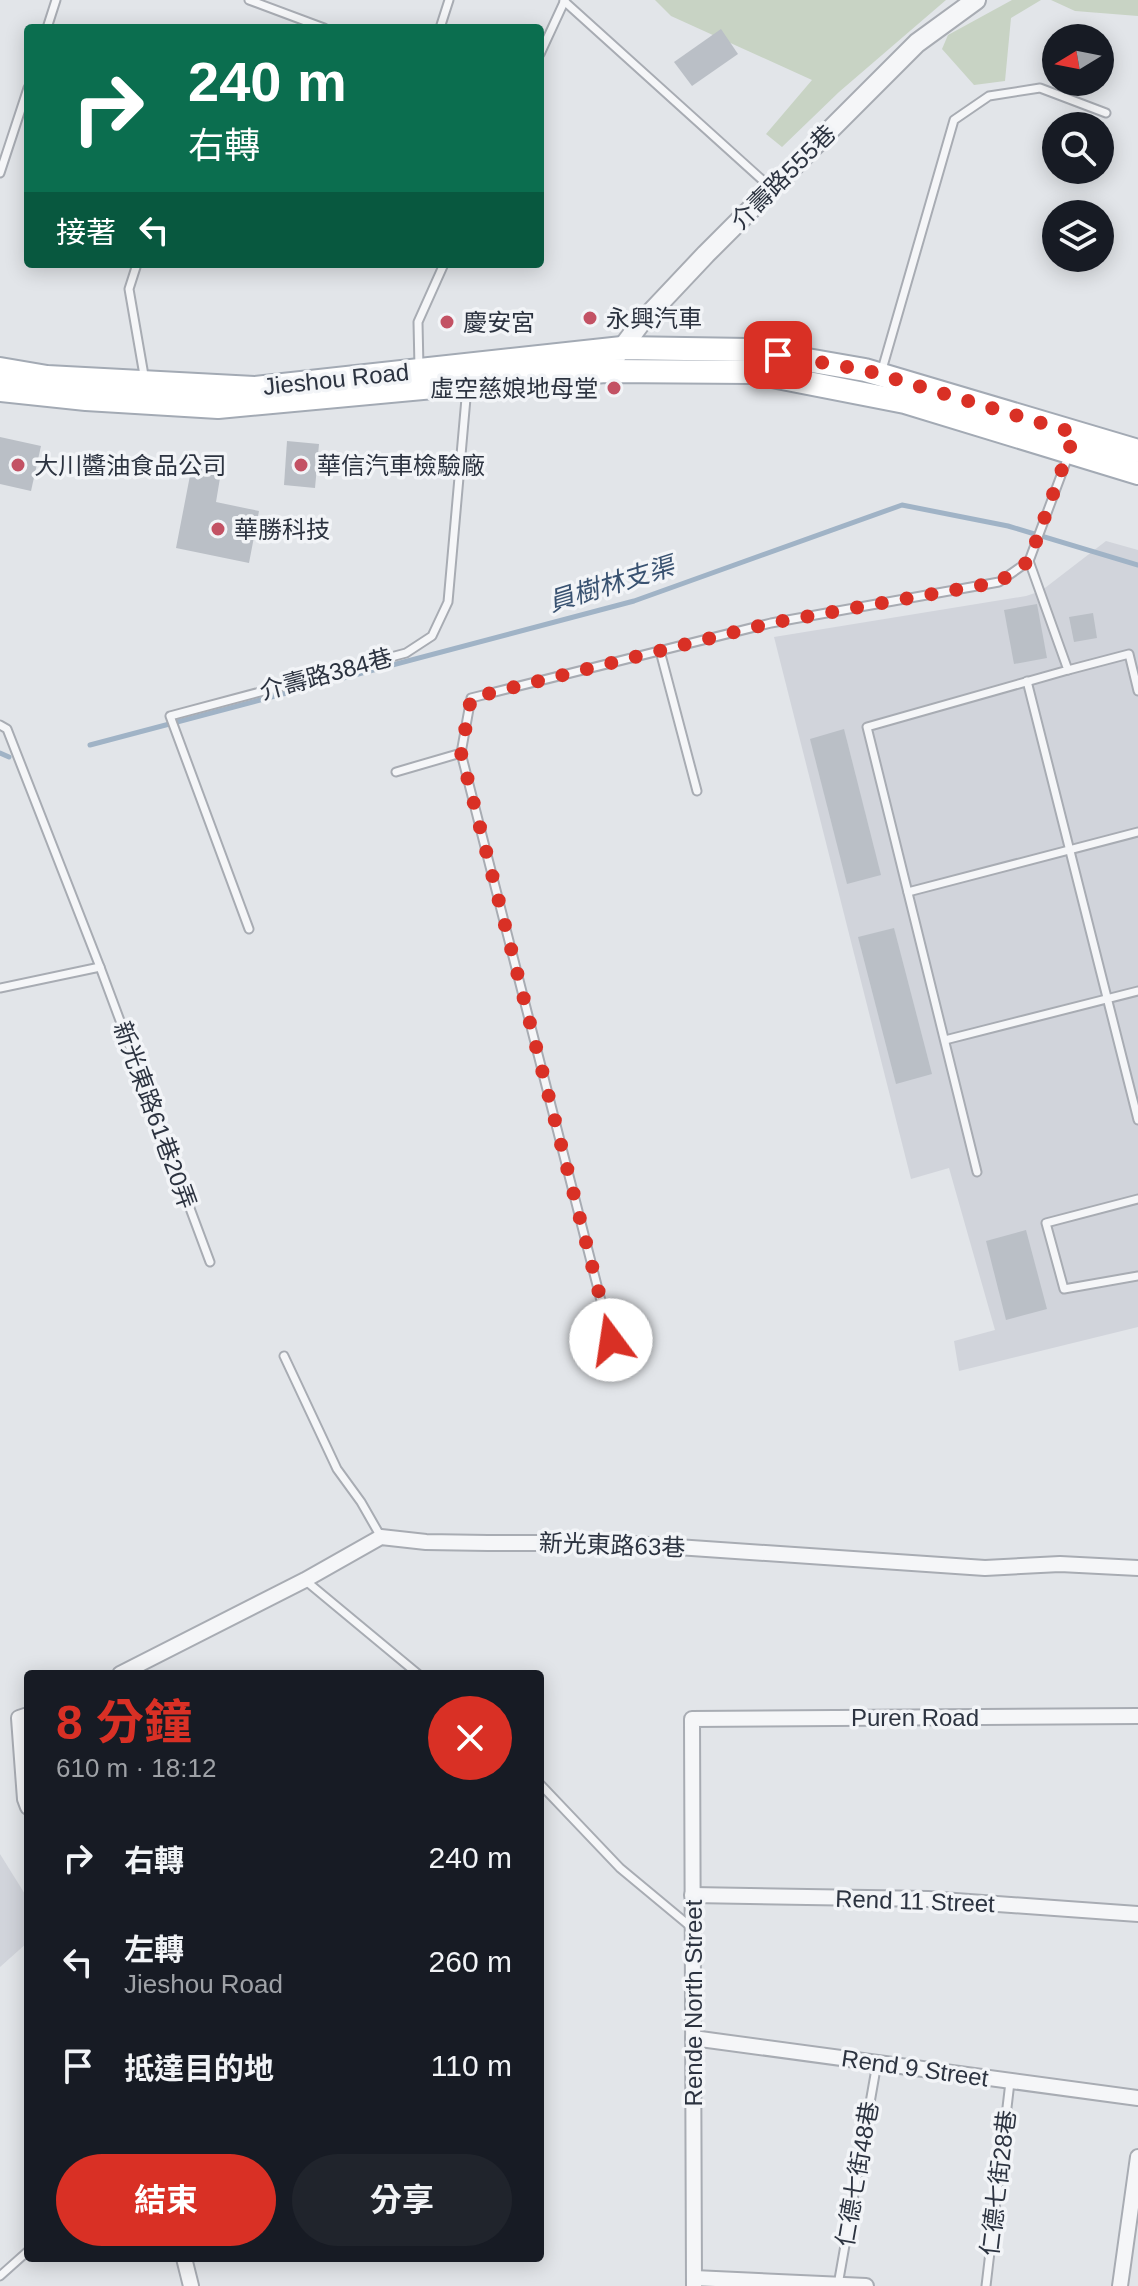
<!DOCTYPE html>
<html lang="zh-TW">
<head>
<meta charset="utf-8">
<style>
	body { margin:0; font-family:Arial,"Noto Sans TC",sans-serif; background:#20242c; color:#f1f3f6; height:100vh; display:flex; flex-direction:column; font-size:30px; white-space:nowrap }
	* { box-sizing:border-box; margin:0 }
	p { font-size:26px; color:#9ea1a6 }
	.icon { flex:none; width:44px; height:44px; fill:none; stroke:currentColor; stroke-width:2; stroke-linecap:round; stroke-linejoin:round }
	.map { position:relative; flex:1; overflow:hidden }
	.drawer { position:absolute; left:24px; top:1670px; width:520px; height:592px; display:flex; flex-direction:column; background:#171b24; border-radius:8px; box-shadow:0 4px 20px #0003 }
	.drawer>* { flex:none }
	.banner { position:absolute; left:24px; top:24px; width:520px; height:244px; border-radius:8px; box-shadow:0 4px 20px #0003; background:#0b6e4f; color:#fff; overflow:hidden }
	.needle { width:52px; rotate:260deg }
	.controls { position:absolute; left:1042px; top:24px; display:grid; gap:16px }
	.controls a { display:grid; place-items:center; width:72px; height:72px; border-radius:50%; background:#171b24; box-shadow:0 4px 20px #0003; font-size:40px }
	.pin { position:absolute; display:grid; place-items:center; width:68px; height:68px; color:#fff; margin:-34px; border-radius:16px; box-shadow:0 4px 12px #0006 }
	.me { position:absolute; width:88px; margin:-44px; rotate:346deg; stroke-linejoin:round; filter:drop-shadow(0 0 6px #0008) }
	.turn { display:flex; align-items:center; gap:28px; height:168px; padding:0 32px; font-size:36px }
	.turn .icon { width:104px; height:104px; stroke-width:2.5 }
	.turn b { display:block; font-size:56px; line-height:68px }
	.then { display:flex; align-items:center; height:76px; padding:0 32px; background:#0003; gap:16px; font-size:30px }
	.round { display:grid; place-items:center; flex:none; width:84px; height:84px; border-radius:42px; background:#20242c }
	.head { display:flex; align-items:center; justify-content:space-between; height:136px; padding:0 32px }
	h1 { font-size:48px; font-weight:700; line-height:60px; color:#d93025 }
	.cta { display:flex; gap:16px; margin-top:auto; padding:16px 32px }
	.cta a { flex:1; height:92px; border-radius:48px; background:#d93025; color:#fff; font-size:32px; font-weight:700; line-height:92px; text-align:center }
	.cta a+a { background:#20242c; color:#f1f3f6 }
	ul { padding:0; list-style:none }
	li { display:flex; align-items:center; gap:24px; height:104px; padding:0 32px }
	li div { flex:1 }
	li b { display:block; font-size:30px }
	li em { font-style:normal }
	.map>svg:first-child { display:block }
	.built { fill:#d1d4db }
	.green { fill:#c8d3c4 }
	.lines { fill:none; stroke-linecap:round; stroke-linejoin:round }
	.stream { stroke:#a0b3c6; stroke-width:5 }
	.building { fill:#babfc6 }
	.service-casing { stroke:#a8acb3; stroke-width:11 }
	.minor-casing { stroke:#a8acb3; stroke-width:18 }
	.tertiary-casing { stroke:#a8acb3; stroke-width:22 }
	.primary-casing { stroke:#a3aab4; stroke-width:26 }
	.service { stroke:#f5f6f8; stroke-width:7 }
	.minor { stroke:#f5f6f8; stroke-width:14 }
	.tertiary { stroke:#f5f6f8; stroke-width:18 }
	.primary { stroke:#fff; stroke-width:22 }
	.route { stroke:#d93025; stroke-width:14; stroke-dasharray:0 25.2 }
	.poi-dot { fill:#c35264; stroke:#f2f4f7; stroke-width:3 }
	.labels { text-anchor:middle; dominant-baseline:central; stroke-width:7; stroke-linejoin:round; paint-order:stroke }
	.street-label { font-size:24px; fill:#2c3340; stroke:#f2f4f7 }
	.poi-label { font-size:24px; fill:#2c3340; stroke:#f2f4f7; text-anchor:start }
	.water-label { font-size:26px; font-style:italic; fill:#395271; stroke:#f2f4f7 }
</style>
</head>
<body>
<div class="map">
<svg width="1138" height="2286" viewBox="0 0 1138 2286">
	<rect width="100%" height="100%" fill="#e2e5e9"/>
	<g class="built">
		<path d="M1106,541L1138,550V1327L959,1371L954,1341L995,1330L949,1168L911,1179L774,637L1026,596L1041,591Z"/>
		<path d="M0,1854L28,1899V1942L0,1967Z"/>
	</g>
	<g class="green">
		<path d="M655,0H946L839,92L782,147L766,134L812,80L671,16Z"/>
		<path d="M1012,0H1041L1011,18L1005,81L974,85L942,49L948,35Z"/>
		<path d="M1051,0H1138V16L1075,11Z"/>
	</g>
	<g class="lines">
		<g class="stream">
			<path d="M90,745L634,601L902,505L1008,526L1138,565"/>
			<path d="M0,753L9,757"/>
		</g>
	</g>
	<g class="building">
		<path d="M721,29L738,54L692,86L674,62Z"/>
		<path d="M0,437L41,446L31,491L0,484Z"/>
		<path d="M287,441L319,444L315,488L284,485Z"/>
		<path d="M193,460L222,466L216,502L259,511L249,563L176,548Z"/>
		<path d="M1037,604L1047,658L1014,664L1004,610Z"/>
		<path d="M1093,613L1097,638L1074,642L1069,617Z"/>
		<path d="M844,729L881,875L847,884L810,739Z"/>
		<path d="M894,928L932,1074L896,1084L858,937Z"/>
		<path d="M1026,1230L1047,1309L1006,1320L986,1241Z"/>
	</g>
	<g class="lines">
		<g class="service-casing">
			<g id="service">
				<path d="M249,0L324,28"/>
				<path d="M564,1L770,187"/>
				<path d="M47,28L56,0"/>
				<path d="M440,28L449,0"/>
				<path d="M540,54L565,0"/>
				<path d="M0,173L28,88"/>
				<path d="M137,264L129,289L145,381"/>
				<path d="M419,368L418,322L444,264"/>
				<path d="M881,373L954,120L989,96L1040,88L1106,113"/>
				<path d="M660,651L697,791"/>
				<path d="M1068,670L1129,654L1138,691"/>
				<path d="M1027,681L1138,1120"/>
				<path d="M0,725L7,729L100,967L210,1262"/>
				<path d="M461,753L611,1340"/>
				<path d="M396,772L461,753L471,698L771,623L999,582L1029,561L1069,454"/>
				<path d="M908,892L1138,832"/>
				<path d="M249,929L170,716L406,653L432,636L448,602L467,387"/>
				<path d="M0,988L100,967"/>
				<path d="M945,1040L1138,991"/>
				<path d="M977,1172L867,727L1068,670L1029,561"/>
				<path d="M1138,1199L1046,1223L1064,1289L1138,1276"/>
				<path d="M284,1356L337,1469L361,1502L381,1537"/>
				<path d="M306,1581L418,1674"/>
				<path d="M540,1784L620,1868L691,1927"/>
				<path d="M0,2276L28,2251"/>
				<path d="M838,2285L877,2063"/>
				<path d="M986,2286L1010,2082"/>
			</g>
		</g>
		<g class="minor-casing">
			<g id="minor">
				<path d="M120,1674L305,1580L381,1537L426,1542L488,1543H619L985,1568L1060,1564L1138,1568"/>
				<path d="M28,1715L19,1718L25,1799L28,1807"/>
				<path d="M692,1895L928,1899L1138,1914"/>
				<path d="M693,2038L1138,2098"/>
				<path d="M184,2258L191,2286"/>
				<path d="M694,2278L866,2286"/>
				<path d="M694,2286L692,1719L1138,1716"/>
				<path d="M1120,2286L1138,2157"/>
			</g>
		</g>
		<g class="tertiary-casing">
			<path id="tertiary" d="M616,356L640,324L706,254L917,43L976,0"/>
		</g>
		<g class="primary-casing">
			<g id="primary">
				<path d="M0,369L47,377L254,388L622,348L749,350L865,370L1138,451"/>
				<path d="M0,390L86,399L218,407L605,371L752,372L905,402L1138,473"/>
			</g>
		</g>
		<use href="#service" class="service"/>
		<use href="#minor" class="minor"/>
		<use href="#tertiary" class="tertiary"/>
		<use href="#primary" class="primary"/>
	</g>
	<g class="lines">
		<path class="route" d="M611,1340L461,753L471,698L771,623L999,582L1029,561L1075,433L865,370L778,355"/>
	</g>
	<g class="poi-dot">
		<circle cx="590" cy="318" r="8"/>
		<circle cx="447" cy="322" r="8"/>
		<circle cx="614" cy="388" r="8"/>
		<circle cx="18" cy="465" r="8"/>
		<circle cx="301" cy="465" r="8"/>
		<circle cx="218" cy="529" r="8"/>
	</g>
	<g class="labels">
		<g class="street-label">
			<text transform="translate(783 177) rotate(-45)">介壽路555巷</text>
			<text transform="translate(336 379) rotate(-6)">Jieshou Road</text>
			<text transform="translate(326 674) rotate(-15)">介壽路384巷</text>
			<text transform="translate(155 1115) rotate(70)">新光東路61巷20弄</text>
			<text transform="translate(612 1545) rotate(2)">新光東路63巷</text>
			<text x="915" y="1717">Puren Road</text>
			<text transform="translate(915 1901) rotate(2)">Rend 11 Street</text>
			<text transform="translate(693 2003) rotate(-90)">Rende North Street</text>
			<text transform="translate(915 2068) rotate(8)">Rend 9 Street</text>
			<text transform="translate(857 2174) rotate(-80)">仁德七街48巷</text>
			<text transform="translate(998 2183) rotate(-83)">仁德七街28巷</text>
		</g>
		<g class="poi-label">
			<text x="606" y="318">永興汽車</text>
			<text x="463" y="322">慶安宮</text>
			<text x="598" y="388" text-anchor="end">虛空慈娘地母堂</text>
			<text x="34" y="465">大川醬油食品公司</text>
			<text x="317" y="465">華信汽車檢驗廠</text>
			<text x="234" y="529">華勝科技</text>
		</g>
		<g class="water-label">
			<text transform="translate(611 584) rotate(-17)">員樹林支渠</text>
		</g>
	</g>
</svg>
<div class="controls">
<a><svg class="needle" viewBox="-14 -14 28 28"><path d="M0-13l5 13h-10z" fill="#e53935"/><path d="M0 13l5-13h-10z" fill="#9ea1a6"/></svg></a>
<a><svg class="icon" aria-label="search" viewBox="0 0 24 24"><circle cx="10" cy="10" r="6"/><path d="M15 15l6 6"/></svg></a>
<a><svg class="icon" aria-label="layers" viewBox="0 0 24 24"><path d="M12 4l9 5-9 5-9-5zM3 14l9 5 9-5"/></svg></a>
</div>
<div class="pin" style="left:778px;top:355px;background:#d93025"><svg class="icon" aria-label="arrive" viewBox="0 0 24 24"><path d="M6 21V4h12l-3 4 3 4H6"/></svg></div>
<svg class="me" style="left:611px;top:1340px" viewBox="-20 -20 40 40"><circle r="19" fill="#fff"/><path d="M0-13L10 11 0 6-10 11z" fill="#d93025"/></svg>
<div class="banner">
<div class="turn"><svg class="icon" aria-label="right" viewBox="0 0 24 24"><path d="M7 20v-9h11M14 6l5 5-5 5"/></svg><div><b>240 m</b>右轉</div></div>
<div class="then">接著<svg class="icon" aria-label="left" viewBox="0 0 24 24"><path d="M17 20v-9H6M10 6l-5 5 5 5"/></svg></div>
</div>
<section class="drawer">
<div class="head"><div><h1>8 分鐘</h1><p>610 m · 18:12</p></div><a class="round" style="background:#d93025;color:#fff"><svg class="icon" aria-label="close" viewBox="0 0 24 24"><path d="M6 6l12 12M18 6L6 18"/></svg></a></div>
<ul>
<li><svg class="icon" aria-label="right" viewBox="0 0 24 24"><path d="M7 20v-9h11M14 6l5 5-5 5"/></svg><div><b>右轉</b></div><em>240 m</em></li>
<li><svg class="icon" aria-label="left" viewBox="0 0 24 24"><path d="M17 20v-9H6M10 6l-5 5 5 5"/></svg><div><b>左轉</b><p>Jieshou Road</p></div><em>260 m</em></li>
<li><svg class="icon" aria-label="arrive" viewBox="0 0 24 24"><path d="M6 21V4h12l-3 4 3 4H6"/></svg><div><b>抵達目的地</b></div><em>110 m</em></li>
</ul>
<div class="cta"><a>結束</a><a>分享</a></div>
</section>
</div>
</body>
</html>
